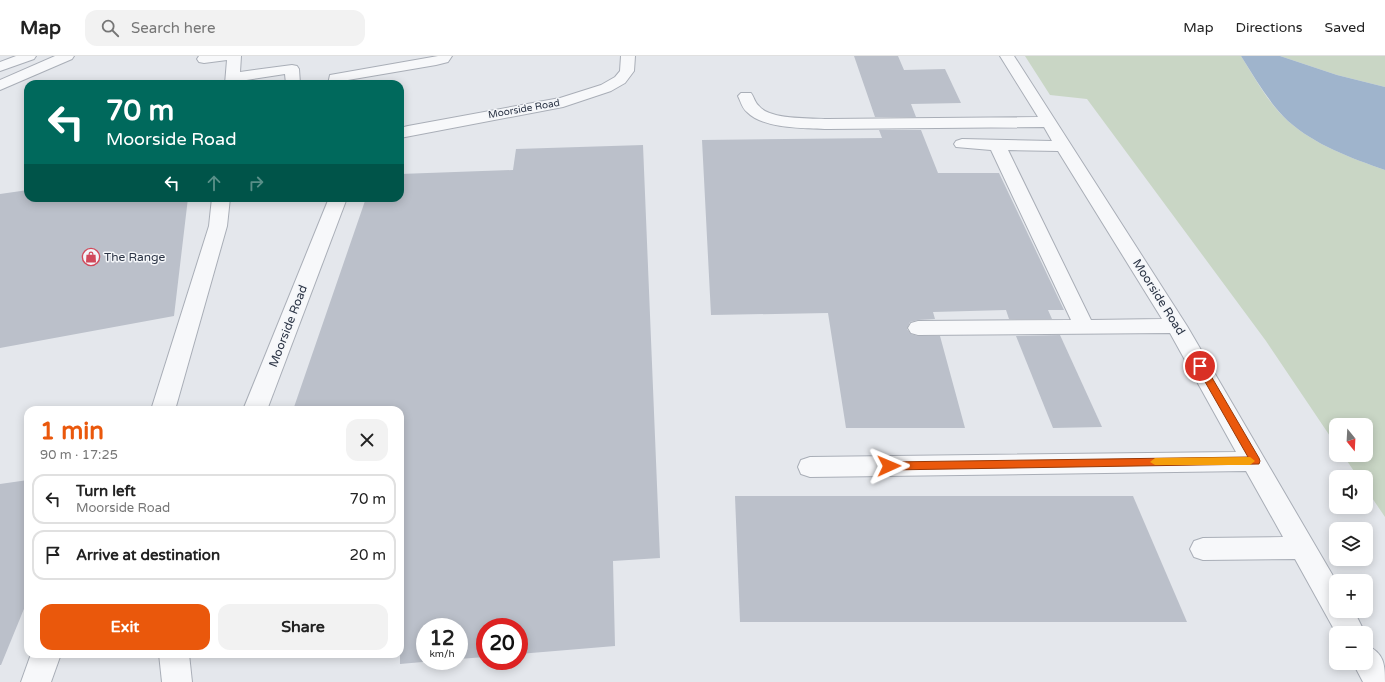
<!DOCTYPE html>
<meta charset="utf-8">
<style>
:root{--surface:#fff;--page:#f2f2f2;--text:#222;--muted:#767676;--line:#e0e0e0;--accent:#ea580c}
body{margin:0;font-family:"Varela Round",sans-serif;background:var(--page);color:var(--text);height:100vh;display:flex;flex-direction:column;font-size:15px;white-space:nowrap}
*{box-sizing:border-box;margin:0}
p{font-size:13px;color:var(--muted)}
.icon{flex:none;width:22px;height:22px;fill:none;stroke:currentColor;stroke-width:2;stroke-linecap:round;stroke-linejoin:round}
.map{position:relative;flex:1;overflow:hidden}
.side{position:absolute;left:24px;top:350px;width:380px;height:252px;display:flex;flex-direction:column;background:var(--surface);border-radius:12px;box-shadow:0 2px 10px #0003}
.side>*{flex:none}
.top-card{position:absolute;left:24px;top:24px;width:380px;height:122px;border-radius:12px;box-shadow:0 2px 10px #0003;background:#00695c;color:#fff;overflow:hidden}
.needle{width:26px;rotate:162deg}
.tools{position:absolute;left:1329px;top:362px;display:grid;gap:8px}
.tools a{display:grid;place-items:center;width:44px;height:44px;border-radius:8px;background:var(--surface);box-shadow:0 2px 10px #0003;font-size:20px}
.speed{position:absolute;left:416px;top:562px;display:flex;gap:8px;font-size:20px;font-weight:700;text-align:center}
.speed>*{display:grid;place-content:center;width:52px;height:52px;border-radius:50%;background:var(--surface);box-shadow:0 2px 10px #0003;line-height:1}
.speed small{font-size:10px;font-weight:400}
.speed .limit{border:6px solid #d22;background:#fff;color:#111}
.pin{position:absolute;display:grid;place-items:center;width:34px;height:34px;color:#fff;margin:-17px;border:2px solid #fff;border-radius:50%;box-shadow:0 1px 4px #0007}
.me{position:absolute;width:44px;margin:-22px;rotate:89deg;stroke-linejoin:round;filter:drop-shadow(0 0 3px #0008)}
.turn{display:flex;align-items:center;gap:14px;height:84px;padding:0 16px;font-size:18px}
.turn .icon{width:52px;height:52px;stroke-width:2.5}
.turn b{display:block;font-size:28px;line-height:34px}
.lanes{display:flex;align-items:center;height:38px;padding:0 16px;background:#0003;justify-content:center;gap:20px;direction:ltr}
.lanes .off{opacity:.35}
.round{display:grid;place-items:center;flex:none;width:42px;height:42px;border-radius:12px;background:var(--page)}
.overview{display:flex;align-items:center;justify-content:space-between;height:68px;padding:0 16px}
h1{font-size:24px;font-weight:800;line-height:30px;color:var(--accent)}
.action{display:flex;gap:8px;margin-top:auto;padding:8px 16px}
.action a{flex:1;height:46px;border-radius:12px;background:var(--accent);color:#fff;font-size:16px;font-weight:800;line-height:46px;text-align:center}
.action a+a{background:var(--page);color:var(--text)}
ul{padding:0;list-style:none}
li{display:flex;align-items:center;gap:12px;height:50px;margin:0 8px 6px;padding:0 8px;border:2px solid var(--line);border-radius:12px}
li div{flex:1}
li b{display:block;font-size:15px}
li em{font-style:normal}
header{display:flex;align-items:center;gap:24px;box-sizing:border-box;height:56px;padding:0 20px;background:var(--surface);border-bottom:1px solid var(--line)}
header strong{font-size:19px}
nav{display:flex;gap:22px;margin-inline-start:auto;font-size:14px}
.search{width:280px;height:36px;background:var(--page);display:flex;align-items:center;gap:10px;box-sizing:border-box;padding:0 14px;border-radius:12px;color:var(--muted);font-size:15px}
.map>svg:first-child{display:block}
</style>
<header>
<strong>Map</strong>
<div class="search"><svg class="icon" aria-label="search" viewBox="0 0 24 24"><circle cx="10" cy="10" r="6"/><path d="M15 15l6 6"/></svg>Search here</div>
<nav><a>Map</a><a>Directions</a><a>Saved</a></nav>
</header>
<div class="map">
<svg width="1385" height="626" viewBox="0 0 1385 626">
<rect width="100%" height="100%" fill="#e4e7ec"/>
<g fill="#c9d6c5">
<path d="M1025 0H1241C1255 22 1268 47 1288 65 1315 89 1351 102 1385 114V461L1366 433V421H1358L1343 399H1366V369H1336V389L1266 285 1087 43 1050 39Z"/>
<polygon points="1280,0 1385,0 1385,31 1337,19"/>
</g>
<path fill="#9fb4cc" d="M1241 0H1280L1337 19 1385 31V114C1351 102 1315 89 1288 65 1269 47 1255 22 1241 0Z"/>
<g fill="#bbc0ca">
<polygon points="854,0 898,0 904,14 945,13 961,47 911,48 916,61 875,61"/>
<polygon points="879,74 921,74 938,117 999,117 1064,254 1048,254 1052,263 1009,263 1006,254 933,256 935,263 918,264 910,266 907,273 911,278 918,280 940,280 965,372 846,372 828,257 711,259 702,84 882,82"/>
<polygon points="643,89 660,502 613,505 615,590 519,598 519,571 485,571 485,601 459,603 459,571 425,571 425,605 434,605 400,608 400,354 293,354 366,142 400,142 400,118 513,114 516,93"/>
<polygon points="28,134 28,142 188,142 174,260 0,292 0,138"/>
<polygon points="1060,279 1102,371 1053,372 1016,280"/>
<polygon points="28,424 28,543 1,609 0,609 0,428"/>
<polygon points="735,440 1133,440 1187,566 740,566"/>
</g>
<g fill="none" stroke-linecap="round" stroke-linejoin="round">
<defs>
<g id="minor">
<polygon points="16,0 36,0 34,3 0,15 0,6"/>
<polygon points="55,0 74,0 72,3 0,34 0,24"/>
<polygon points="199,0 241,0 240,16 292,9 297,10 299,13 300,28 286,28 285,18 240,25 239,28 225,28 227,4 204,7 199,6 197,3"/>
<polygon points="438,0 452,0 448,6 436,9 342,25 342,28 328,28 330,19"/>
<polygon points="621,0 635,0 634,15 625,27 611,35 563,51 400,82 400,72 408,70 560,42 601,29 615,21 620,15"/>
<path d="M1000 0H1014L1187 270 1336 525V555H1354L1365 577H1336L1295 503 1203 504 1194 501 1190 493 1194 485 1203 482 1283 481 1246 415 810 421 801 418 798 411 801 404 810 401 1236 396 1170 277 918 279 911 277 908 272 911 267 918 265 1071 264 991 94 956 91 954 88 956 85 962 83 1052 85 1044 71 828 73C806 72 763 73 747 56 742 52 741 46 738 40L741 37H751C754 41 755 47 759 50 770 64 811 62 828 63L1038 61ZM1008 94 1058 95 1162 263 1091 264Z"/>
<polygon points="212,142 230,142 227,170 175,354 151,354 209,170"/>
<polygon points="329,142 347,142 267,354 243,354"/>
<path d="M1366 589C1384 597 1385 608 1385 626H1363L1353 607H1366Z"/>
<polygon points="31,598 61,598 51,626 21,626"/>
<polygon points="159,598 189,598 192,626 162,626"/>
</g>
</defs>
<use href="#minor" stroke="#a9aeb7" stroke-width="2"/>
<use href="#minor" fill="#f7f8fa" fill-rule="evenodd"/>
</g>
<polygon fill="#ea580c" stroke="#983908" points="1200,307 1204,308 1259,402 1260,405 1259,408 889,414 884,410 889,406 1248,401 1196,310"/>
<polygon fill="#f59e0b" points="1250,401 1255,405 1250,409 1155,409 1150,406 1155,402"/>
<defs>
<symbol id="shop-ring" viewBox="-11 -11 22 22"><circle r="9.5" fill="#f4f6f9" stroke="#d1495b" stroke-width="1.5"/><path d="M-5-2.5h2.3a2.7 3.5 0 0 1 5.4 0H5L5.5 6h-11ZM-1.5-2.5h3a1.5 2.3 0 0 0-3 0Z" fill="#d1495b"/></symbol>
</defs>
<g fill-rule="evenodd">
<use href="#shop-ring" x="81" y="191" width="20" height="20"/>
</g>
<g text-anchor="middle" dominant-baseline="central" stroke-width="3" stroke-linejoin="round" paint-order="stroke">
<g font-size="10" fill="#2b3445" stroke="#f4f6f9">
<text transform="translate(524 53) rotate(-10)">Moorside Road</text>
</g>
<g font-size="12" fill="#2b3445" stroke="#f4f6f9" text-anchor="start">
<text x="104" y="201">The Range</text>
</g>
<g font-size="12" fill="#2b3445" stroke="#f4f6f9">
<text transform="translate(1159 241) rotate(58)">Moorside Road</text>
<text transform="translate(288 270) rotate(-69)">Moorside Road</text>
</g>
</g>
</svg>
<div class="tools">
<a><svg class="needle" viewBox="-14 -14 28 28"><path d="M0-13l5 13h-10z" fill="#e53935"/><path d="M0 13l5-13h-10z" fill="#767676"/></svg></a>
<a><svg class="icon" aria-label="sound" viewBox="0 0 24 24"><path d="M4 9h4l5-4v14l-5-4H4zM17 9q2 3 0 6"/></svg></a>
<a><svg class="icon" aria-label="layers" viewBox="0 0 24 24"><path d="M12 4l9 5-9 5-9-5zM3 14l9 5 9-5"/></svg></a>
<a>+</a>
<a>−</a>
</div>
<div class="speed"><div>12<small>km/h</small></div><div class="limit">20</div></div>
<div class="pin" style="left:1200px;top:310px;background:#d93025"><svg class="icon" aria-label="arrive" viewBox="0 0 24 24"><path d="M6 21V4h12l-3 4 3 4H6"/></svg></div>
<svg class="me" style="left:889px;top:410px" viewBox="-20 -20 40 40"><path d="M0-17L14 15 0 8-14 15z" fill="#ea580c" stroke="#fff" stroke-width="4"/></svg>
<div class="top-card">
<div class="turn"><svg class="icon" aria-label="left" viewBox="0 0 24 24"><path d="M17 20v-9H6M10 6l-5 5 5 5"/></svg><div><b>70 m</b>Moorside Road</div></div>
<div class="lanes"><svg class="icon" aria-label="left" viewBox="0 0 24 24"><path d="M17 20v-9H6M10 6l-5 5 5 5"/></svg><svg class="icon off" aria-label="ahead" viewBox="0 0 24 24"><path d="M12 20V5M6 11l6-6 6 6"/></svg><svg class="icon off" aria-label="right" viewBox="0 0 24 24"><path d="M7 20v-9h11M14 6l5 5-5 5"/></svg></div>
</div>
<section class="side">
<div class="overview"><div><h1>1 min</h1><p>90 m · 17:25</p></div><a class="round"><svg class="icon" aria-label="close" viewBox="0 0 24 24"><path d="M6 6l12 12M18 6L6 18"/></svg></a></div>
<ul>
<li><svg class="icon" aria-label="left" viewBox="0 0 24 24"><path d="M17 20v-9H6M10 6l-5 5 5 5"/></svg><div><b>Turn left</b><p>Moorside Road</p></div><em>70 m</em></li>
<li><svg class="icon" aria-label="arrive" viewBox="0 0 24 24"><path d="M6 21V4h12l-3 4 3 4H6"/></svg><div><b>Arrive at destination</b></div><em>20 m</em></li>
</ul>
<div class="action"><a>Exit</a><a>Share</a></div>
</section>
</div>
